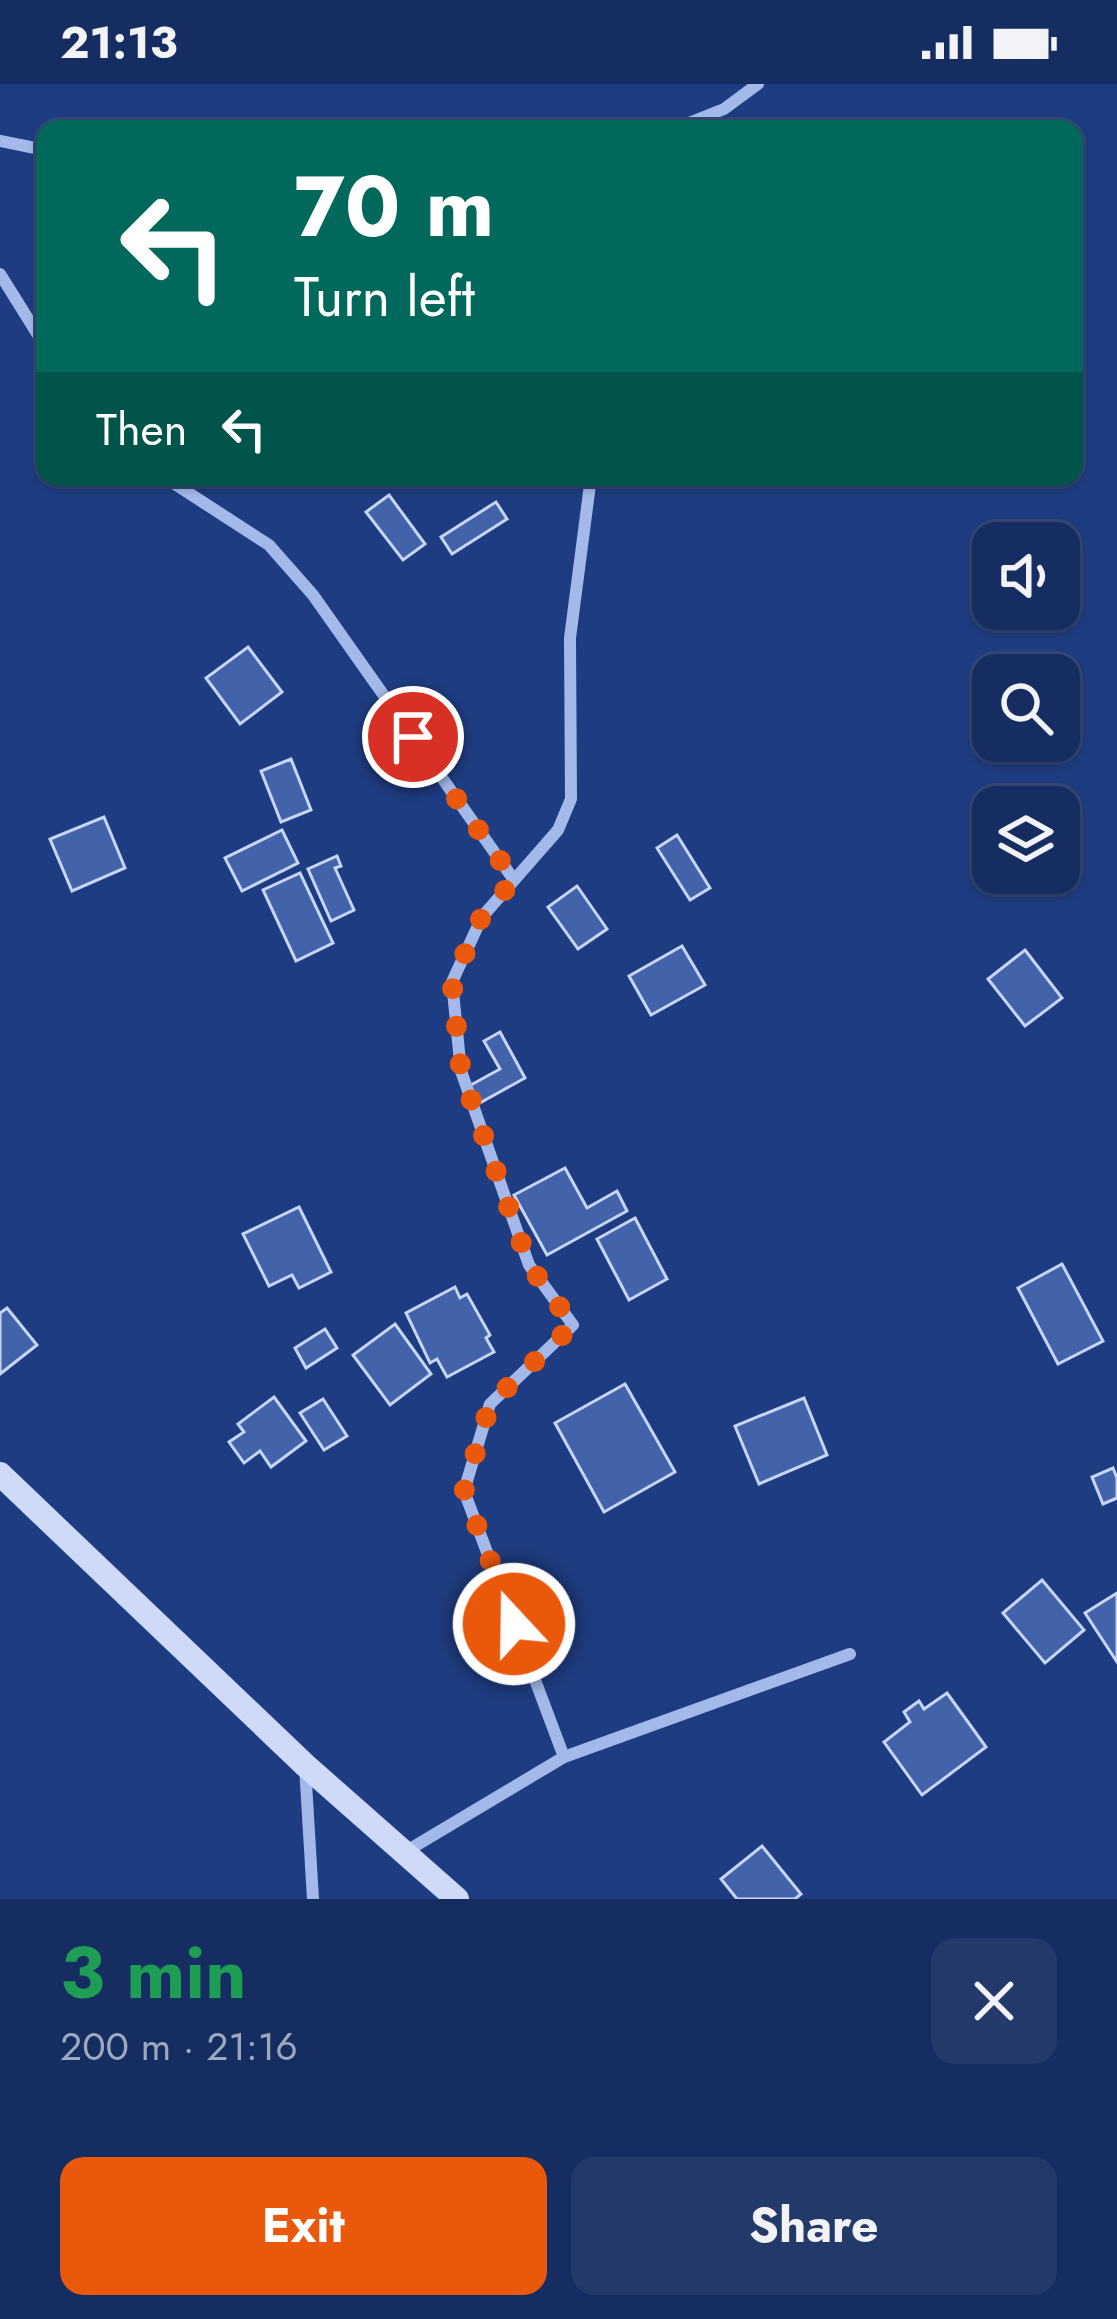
<!DOCTYPE html>
<meta charset="utf-8">
<style>
:root{--surface:#162d61;--page:#23396a;--text:#f1f3f6;--muted:#9ea8bd;--line:#354976;--accent:#ea580c}
body{margin:0;font-family:Jost,sans-serif;background:var(--page);color:var(--text);height:100vh;display:flex;flex-direction:column;font-size:45px;white-space:nowrap}
*{box-sizing:border-box;margin:0}
p{font-size:39px;color:var(--muted)}
.icon{flex:none;width:66px;height:66px;fill:none;stroke:currentColor;stroke-width:2;stroke-linecap:round;stroke-linejoin:round}
.map{position:relative;height:1815px;overflow:hidden}
.side{display:flex;flex-direction:column;background:var(--surface);flex:1}
.side>*{flex:none}
.guide{position:absolute;left:36px;top:36px;width:1047px;height:366px;border-radius:24px;box-shadow:0 3px 9px #0004,0 0 0 3px var(--line);background:#00695c;color:#fff;overflow:hidden}
.tools{position:absolute;left:972px;top:438px;display:grid;gap:24px}
.tools a{display:grid;place-items:center;width:108px;height:108px;border-radius:24px;background:var(--surface);box-shadow:0 3px 9px #0004,0 0 0 3px var(--line);font-size:60px}
.pin{position:absolute;display:grid;place-items:center;width:102px;height:102px;color:#fff;margin:-51px;border:6px solid #fff;border-radius:50%;box-shadow:0 3px 12px #0007}
.me{position:absolute;width:132px;margin:-66px;rotate:339deg;stroke-linejoin:round;filter:drop-shadow(0 0 9px #0008)}
.turn{display:flex;align-items:center;gap:42px;height:252px;padding:0 60px;font-size:54px}
.turn .icon{width:156px;height:156px;stroke-width:2.5}
.turn b{display:block;font-size:84px;line-height:102px}
.then{display:flex;align-items:center;height:114px;padding:0 60px;background:#0003;gap:24px;font-size:45px}
.round{display:grid;place-items:center;flex:none;width:126px;height:126px;border-radius:24px;background:var(--page)}
.head{display:flex;align-items:center;justify-content:space-between;height:204px;padding:0 60px}
h1{font-size:72px;font-weight:700;line-height:90px;color:#1e9e55}
.cta{display:flex;gap:24px;margin-top:auto;padding:24px 60px}
.cta a{flex:1;height:138px;border-radius:24px;background:var(--accent);color:#fff;font-size:48px;font-weight:700;line-height:138px;text-align:center}
.cta a+a{background:var(--page);color:var(--text)}
.status{display:flex;justify-content:space-between;align-items:center;height:84px;padding:0 60px;background:var(--surface);direction:ltr}
.status svg{height:33px;fill:currentColor}
.map>svg:first-child{display:block}
</style>
<div class="status"><b>21:13</b><svg viewBox="0 0 49 12"><path d="M0 12V9h3v3zM5 12V6h3v6zM10 12V3h3v9zM15 12V0h3v12zM26 1h20v11H26zM47 4h2v5h-2z"/></svg></div>
<div class="map">
<svg width="1117" height="1815" viewBox="0 0 1117 1815">
<rect width="100%" height="100%" fill="#1e3c81"/>
<g fill="#4262a9" stroke="#c7d6f7" stroke-width="3">
<polygon points="389,411 425,460 403,476 366,428"/>
<polygon points="496,418 507,435 452,470 441,453"/>
<polygon points="248,563 282,608 240,640 206,594"/>
<polygon points="392,642 424,685 409,696 378,653"/>
<polygon points="291,675 311,726 281,738 261,687"/>
<polygon points="104,733 125,784 72,807 50,755"/>
<polygon points="282,746 298,779 242,807 225,774"/>
<polygon points="677,751 710,804 690,816 657,764"/>
<polygon points="337,772 341,782 335,784 354,826 331,837 308,785"/>
<polygon points="300,789 333,859 296,877 263,806"/>
<polygon points="577,802 607,845 578,865 548,823"/>
<polygon points="682,862 705,901 651,931 629,892"/>
<polygon points="1025,866 1062,914 1025,942 988,895"/>
<polygon points="500,948 525,994 478,1020 469,1002 500,985 484,957"/>
<polygon points="565,1084 587,1124 617,1107 627,1127 547,1171 514,1111"/>
<polygon points="299,1123 331,1188 299,1204 292,1191 269,1202 243,1150"/>
<polygon points="635,1134 667,1195 629,1216 597,1155"/>
<polygon points="1062,1180 1103,1257 1058,1280 1018,1204"/>
<polygon points="455,1203 460,1214 467,1210 490,1251 486,1254 494,1268 447,1293 437,1275 430,1279 406,1229"/>
<polygon points="7,1224 37,1261 0,1290 0,1229"/>
<polygon points="395,1240 431,1290 390,1321 353,1271"/>
<polygon points="325,1245 337,1264 306,1284 295,1264"/>
<polygon points="625,1300 675,1388 604,1428 555,1339"/>
<polygon points="274,1313 306,1357 271,1383 260,1367 244,1379 229,1358 244,1348 238,1340"/>
<polygon points="804,1314 827,1371 759,1400 735,1342"/>
<polygon points="323,1315 347,1352 324,1366 300,1329"/>
<polygon points="1113,1384 1117,1394 1117,1414 1103,1420 1092,1393"/>
<polygon points="1042,1496 1084,1546 1045,1579 1003,1529"/>
<polygon points="1117,1509 1117,1578 1085,1529"/>
<polygon points="947,1609 986,1663 922,1711 884,1658 910,1638 904,1628 919,1617 924,1625"/>
<polygon points="762,1762 801,1810 795,1815 737,1815 721,1795"/>
</g>
<g fill="none" stroke-linecap="round" stroke-linejoin="round">
<g stroke="#a3b9e9" stroke-width="12">
<polyline points="585,45 689,39 724,25 758,0"/>
<polyline points="0,57 45,66"/>
<polyline points="0,190 45,262"/>
<polyline points="164,393 269,461 313,511 514,796"/>
<polyline points="564,1673 464,1407 490,1320 573,1241 529,1181 461,987 452,898 482,833 558,746 571,715 570,554 591,393"/>
<polyline points="305,1682 313,1815"/>
<polyline points="405,1768 564,1673 850,1570"/>
</g>
<polyline stroke="#cedaf7" stroke-width="24" points="0,1390 305,1681 457,1815"/>
</g>
<g fill="none" stroke-linecap="round" stroke-linejoin="round">
<polyline stroke="#ea580c" stroke-width="21" stroke-dasharray="0 37.8" points="413,653 514,796 482,832 452,898 461,987 529,1181 573,1241 490,1320 464,1407 514,1540"/>
</g>
</svg>
<div class="tools">
<a><svg class="icon" aria-label="sound" viewBox="0 0 24 24"><path d="M4 9h4l5-4v14l-5-4H4zM17 9q2 3 0 6"/></svg></a>
<a><svg class="icon" aria-label="search" viewBox="0 0 24 24"><circle cx="10" cy="10" r="6"/><path d="M15 15l6 6"/></svg></a>
<a><svg class="icon" aria-label="layers" viewBox="0 0 24 24"><path d="M12 4l9 5-9 5-9-5zM3 14l9 5 9-5"/></svg></a>
</div>
<div class="pin" style="left:413px;top:653px;background:#d93025"><svg class="icon" aria-label="arrive" viewBox="0 0 24 24"><path d="M6 21V4h12l-3 4 3 4H6"/></svg></div>
<svg class="me" style="left:514px;top:1540px" viewBox="-20 -20 40 40"><circle r="17" fill="#ea580c" stroke="#fff" stroke-width="3"/><path d="M0-11L8 9 0 5-8 9z" fill="#fff"/></svg>
<div class="guide">
<div class="turn"><svg class="icon" aria-label="left" viewBox="0 0 24 24"><path d="M17 20v-9H6M10 6l-5 5 5 5"/></svg><div><b>70 m</b>Turn left</div></div>
<div class="then">Then<svg class="icon" aria-label="left" viewBox="0 0 24 24"><path d="M17 20v-9H6M10 6l-5 5 5 5"/></svg></div>
</div>
</div>
<section class="side">
<div class="head"><div><h1>3 min</h1><p>200 m · 21:16</p></div><a class="round"><svg class="icon" aria-label="close" viewBox="0 0 24 24"><path d="M6 6l12 12M18 6L6 18"/></svg></a></div>
<div class="cta"><a>Exit</a><a>Share</a></div>
</section>
